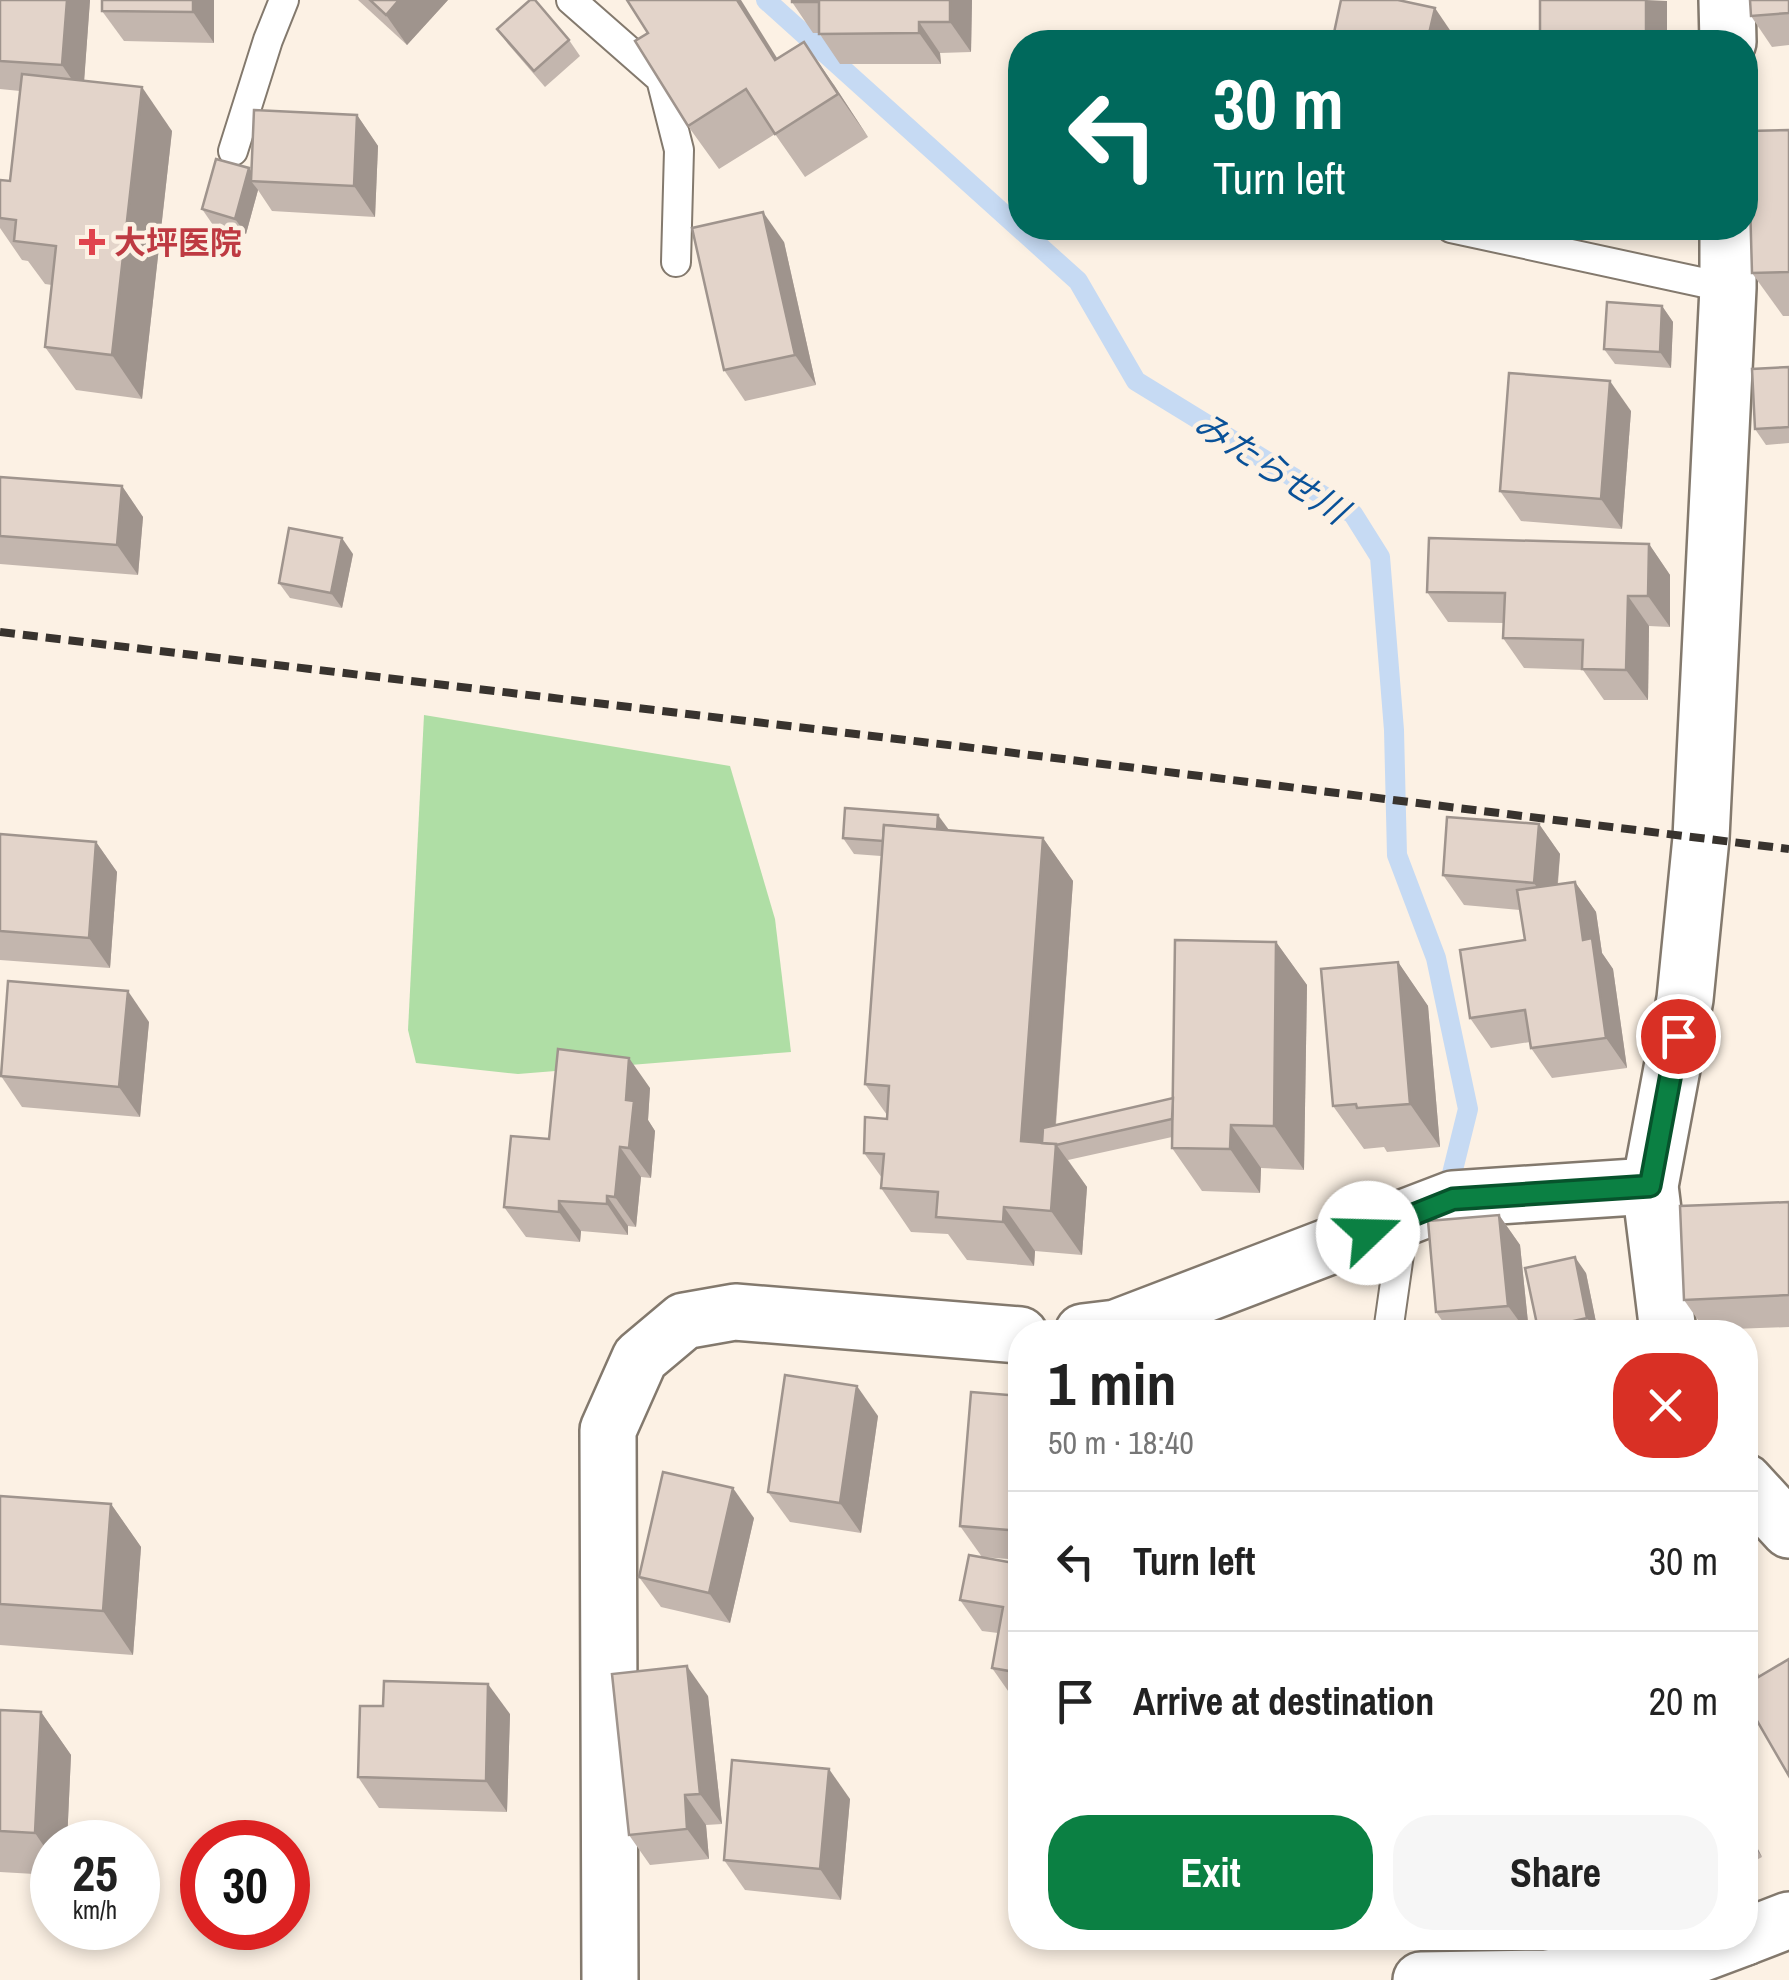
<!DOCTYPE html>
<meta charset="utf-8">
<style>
:root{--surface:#fff;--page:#f6f6f6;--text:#222;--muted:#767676;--line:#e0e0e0;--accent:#0b8043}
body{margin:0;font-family:"Archivo Narrow","Noto Sans JP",sans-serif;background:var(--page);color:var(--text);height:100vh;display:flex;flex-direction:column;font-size:38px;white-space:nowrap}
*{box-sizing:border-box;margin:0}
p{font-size:32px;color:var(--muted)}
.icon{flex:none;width:55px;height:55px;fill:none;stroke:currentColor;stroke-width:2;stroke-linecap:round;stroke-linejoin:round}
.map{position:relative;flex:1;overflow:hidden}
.panel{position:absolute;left:1008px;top:1320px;width:750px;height:630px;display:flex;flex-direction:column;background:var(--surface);border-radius:40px;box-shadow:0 5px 15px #0003}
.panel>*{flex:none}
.hud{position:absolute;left:1008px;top:30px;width:750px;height:210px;border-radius:40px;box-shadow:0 5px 15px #0003;background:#00695c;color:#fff;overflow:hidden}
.speed{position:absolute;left:30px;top:1820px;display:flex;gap:20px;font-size:50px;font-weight:700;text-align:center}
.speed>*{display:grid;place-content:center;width:130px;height:130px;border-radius:50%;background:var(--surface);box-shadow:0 5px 15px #0003;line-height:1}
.speed small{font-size:25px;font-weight:400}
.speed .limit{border:15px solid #d22;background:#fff;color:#111}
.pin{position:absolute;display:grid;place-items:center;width:85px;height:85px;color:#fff;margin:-42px;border:5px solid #fff;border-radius:50%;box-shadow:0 2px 10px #0007}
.me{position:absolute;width:110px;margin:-55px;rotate:69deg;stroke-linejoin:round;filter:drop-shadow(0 0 8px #0008)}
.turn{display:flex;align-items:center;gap:35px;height:210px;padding:0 40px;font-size:45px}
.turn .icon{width:130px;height:130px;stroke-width:2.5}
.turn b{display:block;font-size:70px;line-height:85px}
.round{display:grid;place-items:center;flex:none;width:105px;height:105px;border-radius:40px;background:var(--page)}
.headline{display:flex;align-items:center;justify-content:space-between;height:170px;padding:0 40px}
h1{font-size:60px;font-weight:700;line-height:75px}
.cta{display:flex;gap:20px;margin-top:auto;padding:20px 40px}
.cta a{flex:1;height:115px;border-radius:40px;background:var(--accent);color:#fff;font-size:40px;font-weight:700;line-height:115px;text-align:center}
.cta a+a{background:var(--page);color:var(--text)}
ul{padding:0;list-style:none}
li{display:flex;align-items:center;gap:30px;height:140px;padding:0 40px;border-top:2px solid var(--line)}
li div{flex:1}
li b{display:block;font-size:38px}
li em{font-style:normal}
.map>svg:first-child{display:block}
</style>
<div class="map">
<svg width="1789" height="1980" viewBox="0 0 1789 1980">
<rect width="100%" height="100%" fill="#fcf1e4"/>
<polygon fill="#afdea5" points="424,715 730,766 775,919 791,1052 518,1074 416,1063 408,1030"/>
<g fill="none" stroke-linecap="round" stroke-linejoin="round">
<polyline stroke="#c6daf3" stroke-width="20" points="766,0 1078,281 1136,381 1353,514 1380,557 1394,730 1397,855 1436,958 1468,1109 1446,1198"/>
<defs>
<g id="lane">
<polyline points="571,0 661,79 679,150 676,262"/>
<polyline points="233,151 268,40 284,0"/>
<polyline points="1451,228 1728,288"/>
<polyline points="1388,1332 1404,1219"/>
</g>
<g id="street">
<polyline points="1083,1332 1116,1328 1453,1199 1650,1186"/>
<polyline points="1745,1937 1789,1920"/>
<polyline points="610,1980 608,1430 640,1358 684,1321 735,1312 1020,1335"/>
<polyline points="1421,1980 1547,1978 1692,1957 1743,1938"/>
</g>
<g id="secondary">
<polyline points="1727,0 1728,42"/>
<polyline points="1668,1332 1650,1186 1685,999 1701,838 1728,288 1728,228"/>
<polyline points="1745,1482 1789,1530"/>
</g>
</defs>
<use href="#lane" stroke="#83796d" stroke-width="32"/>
<use href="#street" stroke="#83796d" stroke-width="60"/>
<use href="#secondary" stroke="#83796d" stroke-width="60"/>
<use href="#lane" stroke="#fff" stroke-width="28"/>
<use href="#street" stroke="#fff" stroke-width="55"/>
<use href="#secondary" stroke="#fff" stroke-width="55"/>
<polyline stroke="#38332e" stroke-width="8" stroke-dasharray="15 8" stroke-linecap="butt" points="0,632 990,750 1789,849"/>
</g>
<g fill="#c3b6ae">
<polygon points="0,0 90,0 84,81 172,131 142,399 76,390 45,347 52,285 45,284 28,261 22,260 0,228 0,180 10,181 20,91 0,89"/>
<polygon points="102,0 214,0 214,43 124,41 102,11"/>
<polygon points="358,0 448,0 407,45"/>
<polygon points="792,0 972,0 971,52 940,53 941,64 840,64 819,33 813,33 792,2"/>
<polygon points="1789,0 1789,45 1772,47 1751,16"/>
<polygon points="497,29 569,40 580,56 545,87 508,44"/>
<polygon points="648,33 777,58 834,85 868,137 805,177 775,134 719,169 688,126"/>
<polygon points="357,115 378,146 375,217 272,211 258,190 246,234 213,225 202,209 249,168 251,172"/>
<polygon points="1789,130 1789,316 1783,316 1752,273"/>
<polygon points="1317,228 1346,228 1345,233"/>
<polygon points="1559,228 1633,228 1632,236 1562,232"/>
<polygon points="784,242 816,385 745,401 724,370"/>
<polygon points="1662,306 1673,322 1671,368 1615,364 1604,349"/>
<polygon points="1789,367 1789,443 1766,445 1755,429"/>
<polygon points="1631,411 1622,529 1521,521 1500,491"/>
<polygon points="0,477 122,486 143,517 138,575 0,564"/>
<polygon points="1649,544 1670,575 1670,627 1649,626 1648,700 1604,700 1583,670 1524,668 1503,638 1504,623 1448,622 1427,592"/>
<polygon points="353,554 342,608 290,598 279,583"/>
<polygon points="1539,824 1560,854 1558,884 1575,882 1596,912 1602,953 1613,969 1627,1068 1552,1078 1531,1048 1530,1042 1491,1048 1470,1018 1525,940 1520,910 1464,905 1443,875"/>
<polygon points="949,830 1043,838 1073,881 1056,1125 1173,1098 1276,942 1307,985 1304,1170 1261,1168 1260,1193 1202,1191 1172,1148 1172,1137 1068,1160 1087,1187 1082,1255 1035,1251 1034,1266 967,1260 948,1234 911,1232 881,1188 882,1178 864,1153 887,1119 887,1115 865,1084 881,856 854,854 843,838"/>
<polygon points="0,834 96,842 117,872 110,968 0,960"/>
<polygon points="1398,962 1428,1006 1440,1147 1387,1152 1384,1147 1364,1149 1333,1106"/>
<polygon points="149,1022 140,1117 22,1107 1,1076"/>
<polygon points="650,1088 648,1120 655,1131 651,1178 641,1177 636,1227 628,1226 628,1235 581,1231 580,1242 526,1237 504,1207 549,1139"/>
<polygon points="1789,1202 1789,1327 1705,1330 1684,1300"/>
<polygon points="1499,1215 1520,1245 1529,1332 1450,1332 1436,1312"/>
<polygon points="1586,1273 1598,1332 1540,1332 1538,1329"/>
<polygon points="1020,1396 1020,1560 982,1557 960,1526"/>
<polygon points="878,1416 861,1533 790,1522 768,1492"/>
<polygon points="0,1496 111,1504 141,1547 133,1655 0,1645"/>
<polygon points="754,1518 730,1623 661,1607 639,1577"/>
<polygon points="1020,1564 1020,1700 1013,1698 992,1668 998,1633 982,1631 960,1600"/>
<polygon points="1745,1653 1760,1676 1745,1700"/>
<polygon points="708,1696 722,1824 706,1825 709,1859 650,1865 629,1835"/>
<polygon points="0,1710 41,1712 71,1755 67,1842 52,1842 52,1875 0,1872"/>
<polygon points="510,1714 507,1812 379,1808 358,1777"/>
<polygon points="850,1799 841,1900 745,1890 724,1860"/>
<polygon points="1745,1824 1762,1857 1745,1866"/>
</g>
<g fill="#9f948d">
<polygon points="67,0 90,0 83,96 62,65"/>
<polygon points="193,0 214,0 214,43 193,12"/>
<polygon points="399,0 448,0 407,45 386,15"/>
<polygon points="737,0 741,0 805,103 775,60"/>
<polygon points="950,0 972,0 971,52 950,22"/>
<polygon points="1646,0 1667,1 1667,42 1646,42"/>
<polygon points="1435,8 1456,39 1455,42 1427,42"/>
<polygon points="919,22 940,53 941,64 919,33"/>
<polygon points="804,42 834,85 868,137 838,94"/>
<polygon points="142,87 172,131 142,399 112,355"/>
<polygon points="357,115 378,146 375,217 354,186"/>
<polygon points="249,168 258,181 251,181 258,190 246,234 235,219"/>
<polygon points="763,212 784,242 816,385 795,355"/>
<polygon points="1662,306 1673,322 1671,368 1660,352"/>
<polygon points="1610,381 1631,411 1622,529 1601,499"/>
<polygon points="122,486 143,517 138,575 117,545"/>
<polygon points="342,538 353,554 342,608 331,593"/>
<polygon points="1649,544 1670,575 1670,627 1648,596"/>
<polygon points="1628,596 1649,626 1648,700 1626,670"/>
<polygon points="938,815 949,830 936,845"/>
<polygon points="1539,824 1560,854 1555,913 1534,883"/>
<polygon points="1043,838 1073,881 1054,1145 1021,1141"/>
<polygon points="96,842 117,872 110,968 89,938"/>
<polygon points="1575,882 1596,912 1602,953 1613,969 1627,1068 1606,1038 1583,940"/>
<polygon points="1276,942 1307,985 1304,1170 1274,1126"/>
<polygon points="1398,962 1428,1006 1440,1147 1410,1104"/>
<polygon points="128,991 149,1022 140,1117 119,1087"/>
<polygon points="629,1058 650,1088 648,1120 655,1131 651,1178 629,1148 626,1100"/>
<polygon points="1231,1125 1261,1168 1260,1193 1230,1149"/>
<polygon points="1056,1144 1087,1187 1082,1255 1051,1211"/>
<polygon points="620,1147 641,1177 636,1227 615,1197"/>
<polygon points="607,1196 628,1226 628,1235 607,1204"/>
<polygon points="559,1201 581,1231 580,1242 559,1212"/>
<polygon points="1004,1207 1035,1251 1034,1266 1003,1222"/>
<polygon points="1499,1215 1520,1245 1529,1332 1527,1332 1508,1306"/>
<polygon points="1575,1257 1586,1273 1598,1332 1587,1318"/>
<polygon points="857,1386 878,1416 861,1533 840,1503"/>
<polygon points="733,1488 754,1518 730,1623 709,1593"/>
<polygon points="111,1504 141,1547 133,1655 103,1611"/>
<polygon points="687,1666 708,1696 722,1824 700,1794"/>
<polygon points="488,1684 510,1714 507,1812 486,1781"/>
<polygon points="41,1712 71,1755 67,1842 52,1842 52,1858 35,1833"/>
<polygon points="829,1769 850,1799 841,1900 820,1869"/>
<polygon points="685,1795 706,1825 709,1859 687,1829"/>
<polygon points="1745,1824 1762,1857 1745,1833"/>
</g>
<g fill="#e3d4ca" stroke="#9f948d" stroke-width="2.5">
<polygon points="0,0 67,0 62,65 0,61"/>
<polygon points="102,0 193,0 193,12 102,11"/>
<polygon points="370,0 399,0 386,15"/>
<polygon points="530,0 535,0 569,40 534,71 497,29"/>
<polygon points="627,0 737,0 775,60 804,42 838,94 775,134 746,89 688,126 635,41 648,33"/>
<polygon points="792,0 950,0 950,22 919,22 919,33 819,34 819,2 792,2"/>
<polygon points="1341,0 1398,0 1435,8 1427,42 1332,42"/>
<rect x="1540" y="0" width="106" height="42"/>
<polygon points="1750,0 1789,0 1789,13 1751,16"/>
<polygon points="22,74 142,87 112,355 45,347 56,246 14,241 16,220 0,218 0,180 10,181"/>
<polygon points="254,110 357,115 354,186 251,181"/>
<polygon points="1789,130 1789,272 1752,273 1748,131"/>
<polygon points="216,159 249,168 235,219 202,209"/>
<polygon points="763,212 795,355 724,370 692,228"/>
<polygon points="1607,302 1662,306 1660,352 1604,349"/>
<polygon points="1789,367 1789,427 1755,429 1752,369"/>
<polygon points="1509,373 1610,381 1601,499 1500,491"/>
<polygon points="0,477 122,486 117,545 0,536"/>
<polygon points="289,528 342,538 331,593 279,583"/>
<polygon points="1429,538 1649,544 1648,596 1628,596 1626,670 1582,669 1583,640 1503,638 1505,593 1427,592"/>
<polygon points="845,808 938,815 937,830 884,825 883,841 843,838"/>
<polygon points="1447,817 1539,824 1534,883 1443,875"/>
<polygon points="884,825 1043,838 1021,1141 1056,1144 1051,1211 1004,1207 1003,1222 936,1217 938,1192 881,1188 884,1154 864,1153 865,1117 887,1119 889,1086 865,1084"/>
<polygon points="0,834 96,842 89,938 0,931"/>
<polygon points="1575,882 1583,940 1592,938 1606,1038 1531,1048 1525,1010 1470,1018 1460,950 1525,940 1517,890"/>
<polygon points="1175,940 1276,942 1274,1126 1231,1125 1230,1149 1172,1148"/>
<polygon points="1398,962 1410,1104 1357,1108 1356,1104 1333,1106 1321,969"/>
<polygon points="8,981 128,991 119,1087 1,1076"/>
<polygon points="558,1049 629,1058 626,1100 634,1101 629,1148 620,1147 615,1197 607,1196 607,1204 559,1201 559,1212 504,1207 511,1136 549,1139"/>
<polygon points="1173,1098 1172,1119 1056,1145 1056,1144 1042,1143 1043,1128"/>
<polygon points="1789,1202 1789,1295 1684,1300 1680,1206"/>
<polygon points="1499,1215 1508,1306 1436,1312 1428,1221"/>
<polygon points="1575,1257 1587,1318 1538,1329 1525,1268"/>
<polygon points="785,1375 857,1386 840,1503 768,1492"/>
<polygon points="971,1392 1020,1396 1020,1531 960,1526"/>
<polygon points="663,1472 733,1488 709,1593 639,1577"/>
<polygon points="0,1496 111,1504 103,1611 0,1604"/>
<polygon points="969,1555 1020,1564 1020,1673 992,1668 1003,1607 960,1600"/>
<polygon points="1789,1659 1789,1776 1745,1700 1745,1685"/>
<polygon points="687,1666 700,1794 685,1795 687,1829 629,1835 612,1674"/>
<polygon points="384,1681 488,1684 486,1781 358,1777 360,1706 383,1706"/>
<polygon points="0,1710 41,1712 35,1833 0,1831"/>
<polygon points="732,1760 829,1769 820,1869 724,1860"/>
</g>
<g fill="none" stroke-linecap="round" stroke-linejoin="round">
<defs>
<polyline id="route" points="1368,1233 1453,1199 1650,1186 1678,1036"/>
</defs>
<use href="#route" stroke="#07532c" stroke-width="25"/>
<use href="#route" stroke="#0b8043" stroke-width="18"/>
</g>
<path fill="#e0444e" stroke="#fcf1e4" stroke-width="4" d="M87 227h10v10h10v10h-10v10h-10v-10h-10v-10h10z"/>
<g text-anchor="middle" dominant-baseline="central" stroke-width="9" stroke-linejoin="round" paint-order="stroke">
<g font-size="32" font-weight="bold" fill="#be3a42" stroke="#fcf1e4" text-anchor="start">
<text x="114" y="242">大坪医院</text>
</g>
<g font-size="35" font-style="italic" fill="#095198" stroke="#fcf1e4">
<text transform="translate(1271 467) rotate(33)">みたらせ川</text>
</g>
</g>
</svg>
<div class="speed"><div>25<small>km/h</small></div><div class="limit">30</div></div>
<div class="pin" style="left:1678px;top:1036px;background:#d93025"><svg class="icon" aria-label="arrive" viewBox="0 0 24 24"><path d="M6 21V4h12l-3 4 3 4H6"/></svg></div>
<svg class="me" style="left:1368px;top:1233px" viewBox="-20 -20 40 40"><circle r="19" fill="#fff"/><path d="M0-13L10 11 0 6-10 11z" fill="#0b8043"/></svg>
<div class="hud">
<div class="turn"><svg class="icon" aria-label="left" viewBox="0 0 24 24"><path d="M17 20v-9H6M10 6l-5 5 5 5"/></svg><div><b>30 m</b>Turn left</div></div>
</div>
<section class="panel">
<div class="headline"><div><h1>1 min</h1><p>50 m · 18:40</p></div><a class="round" style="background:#d93025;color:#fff"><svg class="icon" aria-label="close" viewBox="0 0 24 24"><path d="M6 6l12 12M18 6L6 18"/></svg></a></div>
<ul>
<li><svg class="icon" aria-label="left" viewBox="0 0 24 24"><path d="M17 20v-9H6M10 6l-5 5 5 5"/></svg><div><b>Turn left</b></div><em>30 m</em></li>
<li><svg class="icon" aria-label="arrive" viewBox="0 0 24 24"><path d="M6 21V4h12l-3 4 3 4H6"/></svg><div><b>Arrive at destination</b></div><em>20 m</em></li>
</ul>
<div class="cta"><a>Exit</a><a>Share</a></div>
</section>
</div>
